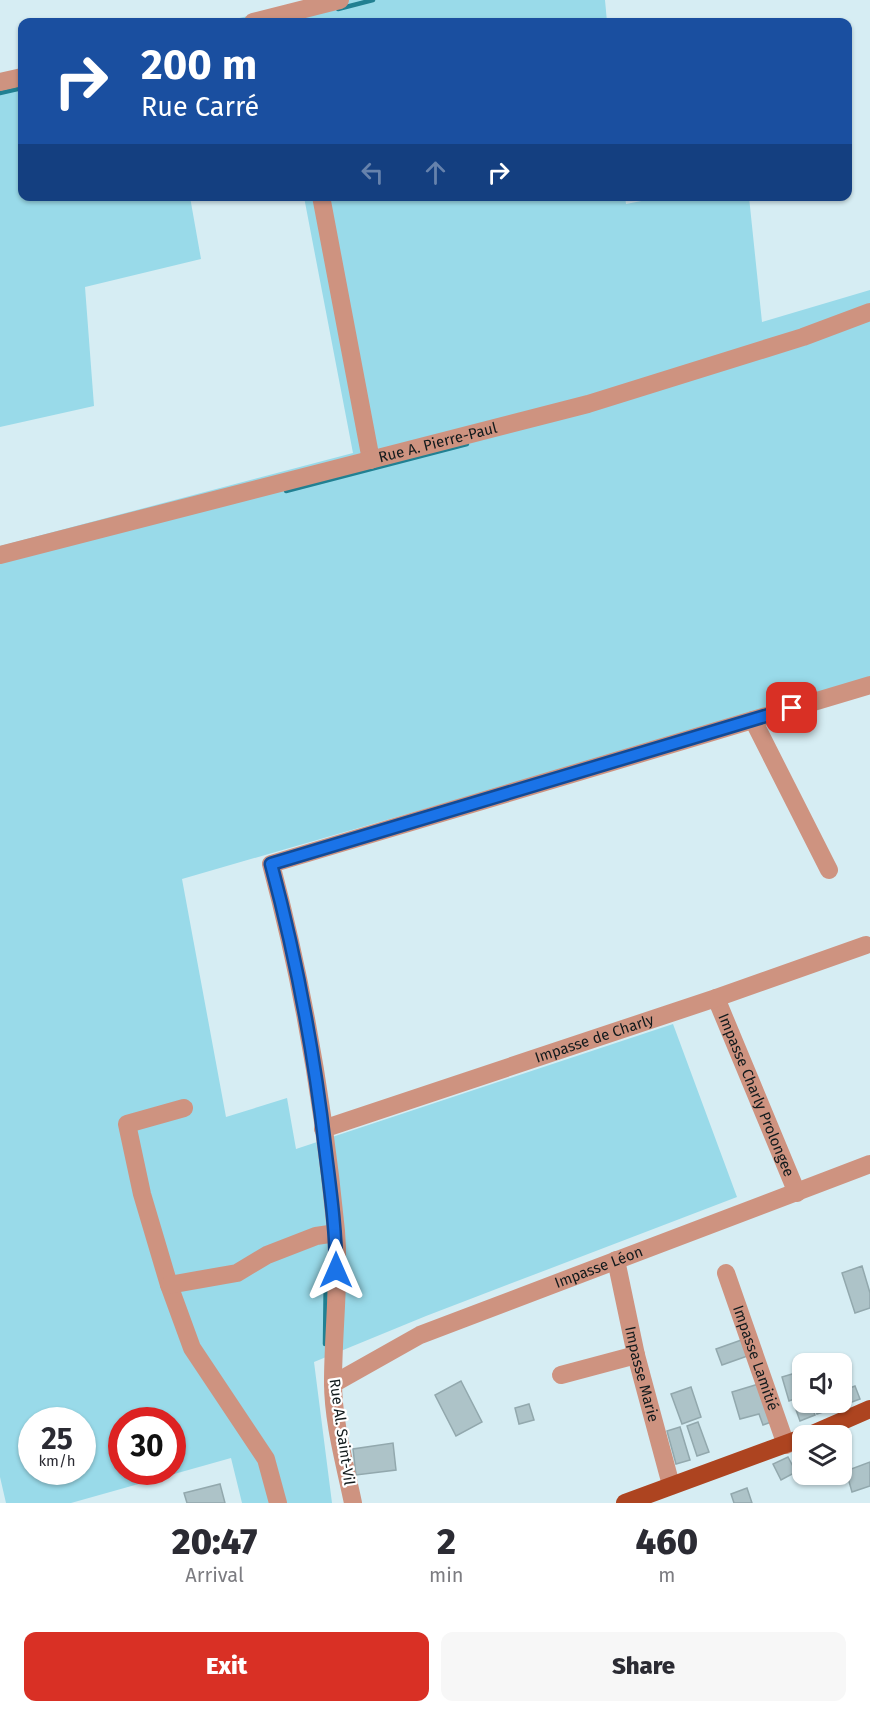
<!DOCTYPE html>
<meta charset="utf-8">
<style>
:root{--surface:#fff;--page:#f7f7f7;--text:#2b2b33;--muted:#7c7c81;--accent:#d93025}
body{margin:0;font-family:"Fira Sans",sans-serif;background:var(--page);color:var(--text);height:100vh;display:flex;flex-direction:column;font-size:22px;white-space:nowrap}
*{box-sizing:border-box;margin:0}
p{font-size:20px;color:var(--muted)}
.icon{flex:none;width:33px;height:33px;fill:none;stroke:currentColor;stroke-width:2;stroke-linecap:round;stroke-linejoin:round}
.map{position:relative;height:1503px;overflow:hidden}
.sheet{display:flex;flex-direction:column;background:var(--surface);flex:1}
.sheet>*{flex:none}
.top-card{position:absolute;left:18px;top:18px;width:834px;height:183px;border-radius:12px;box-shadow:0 2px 4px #0004;background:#1a4fa0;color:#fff;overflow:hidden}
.buttons{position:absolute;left:792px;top:1353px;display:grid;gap:12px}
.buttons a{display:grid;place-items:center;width:60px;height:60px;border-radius:12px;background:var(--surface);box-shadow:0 2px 4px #0004;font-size:30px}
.speed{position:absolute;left:18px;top:1407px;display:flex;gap:12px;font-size:30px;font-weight:700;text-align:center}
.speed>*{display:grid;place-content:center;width:78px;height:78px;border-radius:50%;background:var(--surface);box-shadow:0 2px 4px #0004;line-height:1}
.speed small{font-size:15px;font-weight:400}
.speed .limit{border:9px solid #d22;background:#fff;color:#111}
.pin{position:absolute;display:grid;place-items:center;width:51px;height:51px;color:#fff;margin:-26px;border-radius:12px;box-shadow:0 3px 9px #0006}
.me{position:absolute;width:66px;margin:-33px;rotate:0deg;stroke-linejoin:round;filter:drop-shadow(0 0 4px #0008)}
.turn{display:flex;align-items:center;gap:21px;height:126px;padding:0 24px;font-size:27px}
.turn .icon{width:78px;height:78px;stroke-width:2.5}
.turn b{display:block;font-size:42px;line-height:51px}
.lanes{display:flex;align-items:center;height:57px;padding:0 24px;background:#0003;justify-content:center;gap:30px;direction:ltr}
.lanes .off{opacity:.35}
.eta{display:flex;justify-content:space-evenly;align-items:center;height:102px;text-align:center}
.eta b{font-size:36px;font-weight:800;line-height:42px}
.primary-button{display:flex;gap:12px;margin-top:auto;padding:12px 24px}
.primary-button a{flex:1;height:69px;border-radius:12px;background:var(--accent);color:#fff;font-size:24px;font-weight:800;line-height:69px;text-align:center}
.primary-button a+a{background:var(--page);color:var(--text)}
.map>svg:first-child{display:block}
</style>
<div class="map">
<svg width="870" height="1503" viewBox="0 0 870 1503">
<rect width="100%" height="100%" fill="#d6edf3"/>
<g fill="#99dae9" fill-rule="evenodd">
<polygon points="315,0 605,0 607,22 223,22"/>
<polygon points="22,71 22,196 190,197 201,259 85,287 94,406 0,427 0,77"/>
<path d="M625 196 626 204 662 197H749L762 322 870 290V680L182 879 226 1117 287 1098 296 1149 673 1024 737 1197 426 1316 314 1362 332 1503H242L231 1458 71 1503H6L0 1477V546L353 453 304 197ZM32 1420H82V1472H32ZM122 1420H172V1472H122Z"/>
</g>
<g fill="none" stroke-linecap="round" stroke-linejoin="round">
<g stroke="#218092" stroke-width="4.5">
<polyline points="338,9 373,0"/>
<polyline points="0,93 22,88"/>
<polyline points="286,491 467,444"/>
<polyline points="325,1344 326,1262"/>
</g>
</g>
<g fill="#adc3c8" stroke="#92a8ad" stroke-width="1.5">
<polygon points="862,1266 870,1293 870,1308 855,1313 842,1273"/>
<polygon points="747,1338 753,1354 722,1365 716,1349"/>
<polygon points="842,1364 849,1386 842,1389"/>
<polygon points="802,1371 802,1396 789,1401 782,1377"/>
<polygon points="461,1381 482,1422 456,1436 435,1395"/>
<polygon points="762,1383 774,1421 763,1425 759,1414 740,1419 732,1392"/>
<polygon points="855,1386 860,1399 841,1406 840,1402 842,1402 842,1391"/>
<polygon points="691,1387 701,1417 682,1424 671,1394"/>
<polygon points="806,1402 810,1402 815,1415 800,1421 795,1407"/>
<polygon points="814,1402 835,1402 836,1408 817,1414"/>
<polygon points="529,1404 534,1420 519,1424 515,1408"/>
<polygon points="698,1422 709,1452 697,1456 687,1426"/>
<polygon points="680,1427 690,1460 676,1464 667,1431"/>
<polygon points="393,1443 396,1470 356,1475 353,1449"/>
<polygon points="788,1457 796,1472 781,1480 773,1464"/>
<polygon points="870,1462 870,1486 852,1492 846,1471"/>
<polygon points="220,1484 225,1503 187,1503 184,1493"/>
<polygon points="747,1488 752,1503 734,1503 731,1494"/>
</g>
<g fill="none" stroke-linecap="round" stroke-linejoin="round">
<g stroke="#ce9380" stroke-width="18">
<polyline points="253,22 340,0"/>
<polyline points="0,82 22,77"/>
<polyline points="321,196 371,460"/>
<path id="s1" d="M0 555 588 404 803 337 870 312"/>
<polyline points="753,720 829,870"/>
<path id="s2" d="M716 998 797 1193"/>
<polyline points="184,1108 127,1124 142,1194 169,1285 192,1348 266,1459 278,1503"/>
<path id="s3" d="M323 1129 716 998 866 945"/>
<path id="s4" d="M616 1260 636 1355 671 1485"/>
<path id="s5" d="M726 1273 786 1445"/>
<polyline points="169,1285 237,1273 267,1255 316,1236 336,1233"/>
<polyline points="561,1375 636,1355"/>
<path id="s6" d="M333 1384 420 1335 870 1164"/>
<path d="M353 1503C345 1464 333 1422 333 1382 333 1332 340 1281 336 1231 324 1108 303 984 271 864L870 685"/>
</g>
<g stroke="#ad4420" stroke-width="18">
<polyline points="808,1436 870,1409"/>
<polyline points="625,1503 802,1438"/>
</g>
</g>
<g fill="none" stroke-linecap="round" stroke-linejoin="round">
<defs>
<path id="route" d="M336 1270C336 1228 330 1188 325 1147 314 1052 296 957 271 864L792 708"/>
</defs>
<use href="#route" stroke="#114b97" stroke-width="15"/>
<use href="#route" stroke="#1a73e8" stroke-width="10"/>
</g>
<g text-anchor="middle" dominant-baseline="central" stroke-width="4.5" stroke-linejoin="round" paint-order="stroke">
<g font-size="15" fill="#121a1c" stroke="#fff">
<text stroke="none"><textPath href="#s1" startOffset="452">Rue A. Pierre-Paul</textPath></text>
<text stroke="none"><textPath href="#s3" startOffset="286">Impasse de Charly</textPath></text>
<text stroke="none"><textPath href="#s2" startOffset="105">Impasse Charly Prolongee</textPath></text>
<text stroke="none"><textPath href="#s6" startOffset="291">Impasse Léon</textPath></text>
<text stroke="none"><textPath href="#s5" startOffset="90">Impasse Lamitié</textPath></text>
<text stroke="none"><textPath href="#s4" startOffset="117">Impasse Marie</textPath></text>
<text transform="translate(342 1432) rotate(82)">Rue Al. Saint-Vil</text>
</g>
</g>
</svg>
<div class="buttons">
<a><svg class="icon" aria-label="sound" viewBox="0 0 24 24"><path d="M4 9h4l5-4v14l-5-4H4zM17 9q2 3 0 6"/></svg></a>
<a><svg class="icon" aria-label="layers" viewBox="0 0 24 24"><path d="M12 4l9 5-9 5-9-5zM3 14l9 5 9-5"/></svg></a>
</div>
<div class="speed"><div>25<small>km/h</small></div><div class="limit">30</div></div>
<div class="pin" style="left:792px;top:708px;background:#d93025"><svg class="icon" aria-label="arrive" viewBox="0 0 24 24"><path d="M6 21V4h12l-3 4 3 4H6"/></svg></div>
<svg class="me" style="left:336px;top:1270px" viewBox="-20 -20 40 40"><path d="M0-17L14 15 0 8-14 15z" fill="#1a73e8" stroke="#fff" stroke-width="4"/></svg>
<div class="top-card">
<div class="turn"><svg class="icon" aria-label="right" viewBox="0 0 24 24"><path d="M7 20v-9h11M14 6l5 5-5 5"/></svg><div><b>200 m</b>Rue Carré</div></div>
<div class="lanes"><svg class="icon off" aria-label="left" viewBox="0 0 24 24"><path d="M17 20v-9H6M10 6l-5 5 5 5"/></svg><svg class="icon off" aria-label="ahead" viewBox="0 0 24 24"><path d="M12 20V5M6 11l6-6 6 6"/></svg><svg class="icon" aria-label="right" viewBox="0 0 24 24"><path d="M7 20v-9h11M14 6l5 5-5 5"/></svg></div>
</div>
</div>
<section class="sheet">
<div class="eta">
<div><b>20:47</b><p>Arrival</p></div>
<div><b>2</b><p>min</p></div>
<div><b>460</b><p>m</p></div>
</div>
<div class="primary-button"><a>Exit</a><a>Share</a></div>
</section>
